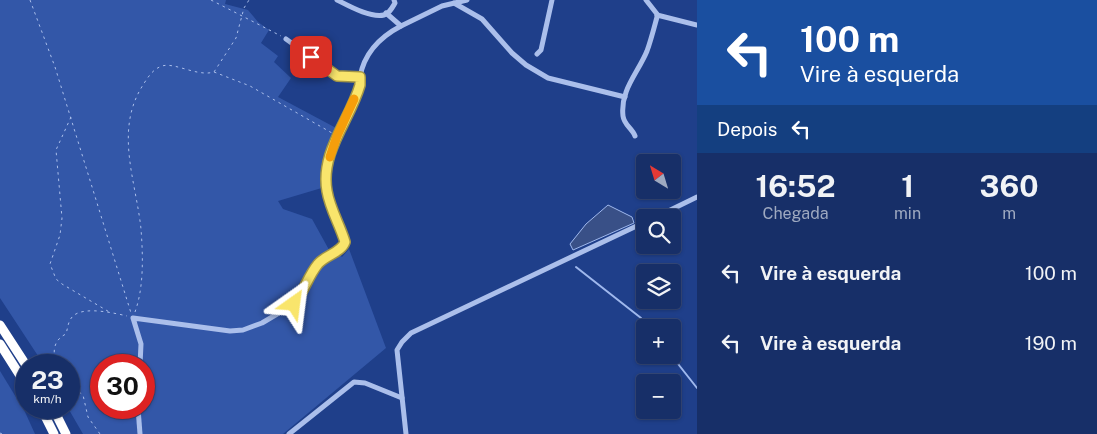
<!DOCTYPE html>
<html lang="pt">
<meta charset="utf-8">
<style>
:root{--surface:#172f68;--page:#243b71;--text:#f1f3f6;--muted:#9ea9c0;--line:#364a7c}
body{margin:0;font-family:"Public Sans",sans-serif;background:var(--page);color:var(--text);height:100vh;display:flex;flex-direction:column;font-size:19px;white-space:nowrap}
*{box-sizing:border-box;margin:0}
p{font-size:16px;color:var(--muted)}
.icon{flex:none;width:28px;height:28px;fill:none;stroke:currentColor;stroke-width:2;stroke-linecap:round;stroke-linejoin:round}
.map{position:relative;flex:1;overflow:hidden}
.panel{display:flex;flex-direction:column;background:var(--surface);width:400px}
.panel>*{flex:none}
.guide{background:#1a4fa0;color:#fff;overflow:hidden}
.needle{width:32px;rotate:322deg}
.tools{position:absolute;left:636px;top:154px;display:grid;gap:10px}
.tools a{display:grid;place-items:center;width:45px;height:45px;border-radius:5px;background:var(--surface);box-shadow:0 1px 4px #0004,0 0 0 1px var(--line);font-size:25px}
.speed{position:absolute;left:15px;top:354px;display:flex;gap:10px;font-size:25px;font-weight:700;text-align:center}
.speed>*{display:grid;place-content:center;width:65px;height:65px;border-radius:50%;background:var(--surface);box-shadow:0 1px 4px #0004,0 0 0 1px var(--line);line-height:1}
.speed small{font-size:12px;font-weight:400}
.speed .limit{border:8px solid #d22;background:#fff;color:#111}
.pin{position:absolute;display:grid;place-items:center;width:42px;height:42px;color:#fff;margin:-21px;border-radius:10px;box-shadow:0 2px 8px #0006}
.me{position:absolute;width:55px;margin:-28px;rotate:31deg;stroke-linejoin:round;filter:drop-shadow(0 0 4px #0008)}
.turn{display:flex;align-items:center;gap:18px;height:105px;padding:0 20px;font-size:22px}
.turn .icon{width:65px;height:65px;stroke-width:2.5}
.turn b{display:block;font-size:35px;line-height:42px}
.then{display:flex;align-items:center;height:48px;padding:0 20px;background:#0003;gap:10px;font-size:19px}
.eta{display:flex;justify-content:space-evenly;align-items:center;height:85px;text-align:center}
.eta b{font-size:30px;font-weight:700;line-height:35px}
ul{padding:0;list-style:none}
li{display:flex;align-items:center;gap:15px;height:70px;padding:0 20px}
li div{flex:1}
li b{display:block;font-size:19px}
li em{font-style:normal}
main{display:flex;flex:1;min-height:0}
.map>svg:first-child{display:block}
</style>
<main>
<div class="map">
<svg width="697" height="434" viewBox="0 0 697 434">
<rect width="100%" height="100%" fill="#1f3f8a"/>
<g fill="#3357a8" fill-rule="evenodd">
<path d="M0 0H226L225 4 248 10 258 22 269 30 261 43 278 56 274 62 291 78 278 97 338 129C329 147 322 166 325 187L278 201 283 209 312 219 333 257 339 254 342 257 349 249 386 348 283 434H83L68 408 69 365H44L0 298ZM101 365H144V408H101Z"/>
<polygon points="0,371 25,412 35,434 0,434"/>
</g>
<polygon fill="#395087" stroke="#9fb8ed" points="608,205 632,217 634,223 573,250 570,244 586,224"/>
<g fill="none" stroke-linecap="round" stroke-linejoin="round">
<g stroke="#9fb8ed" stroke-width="2">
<polyline points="576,267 641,318 649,328"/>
<polyline points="671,355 697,388"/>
</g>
<g stroke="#abbfeb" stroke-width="1" stroke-dasharray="2.5 4" stroke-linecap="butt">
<polyline points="30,0 55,67 131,313"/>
<polyline points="211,0 281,36"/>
<polyline points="214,72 250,86 332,133"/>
<polyline points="71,117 56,150 62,218 60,235 50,264 56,279 62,284 111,313"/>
<path d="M135 312C144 287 143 256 141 229 136 181 114 130 143 85 148 77 153 69 162 66 175 62 197 77 214 72L236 38 244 8 249 0"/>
<path d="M57 365C52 353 53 340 66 334 68 327 68 321 73 316 84 306 114 313 127 316"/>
<polyline points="69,384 83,395 88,417 100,434"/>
<polyline points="0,433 2,434"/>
</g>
<g stroke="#abbfeb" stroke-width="5">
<path d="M337 0C349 6 370 18 384 15 389 14 392 8 395 3L394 0"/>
<polyline points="454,3 482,19 512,53 526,65 548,78 625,97"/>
<polyline points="386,13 401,26 442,6 467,0"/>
<polyline points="657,15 697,25"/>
<path d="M286 39 337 76 360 77C364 54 380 37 401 26"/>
<polyline points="537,54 541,50 552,0"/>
<path d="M635 136C632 128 624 125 623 116 620 90 638 73 647 51 651 40 654 28 657 17V14L646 0"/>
<polyline points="654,218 697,197"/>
<path d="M140 365 141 344 133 318 230 331 243 330 262 323 294 304 318 263 326 256 340 249 345 242C340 225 330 209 327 191 323 169 333 144 342 124 350 109 360 94 360 77"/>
<polyline points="138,408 140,434"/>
<polyline points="289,434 354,382 365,383 402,398"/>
<polyline points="406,434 397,350 402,342 411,333 645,222"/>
</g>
<g stroke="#fff" stroke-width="9">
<polyline points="0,325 26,365"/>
<polyline points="0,344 26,385"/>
<polyline points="41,408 54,434"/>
<polyline points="53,408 66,434"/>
</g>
</g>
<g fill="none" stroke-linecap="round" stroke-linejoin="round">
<defs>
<path id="route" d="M294 304C304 292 308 276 318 264 325 255 341 253 345 242 340 225 330 209 327 191 320 152 350 120 360 85V77L337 76 311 57"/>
</defs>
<use href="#route" stroke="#a29546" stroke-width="12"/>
<use href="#route" stroke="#f9e56c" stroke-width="9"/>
<polyline stroke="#f59e0b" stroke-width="9" points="330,157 337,136 354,99"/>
</g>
</svg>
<div class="tools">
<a><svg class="needle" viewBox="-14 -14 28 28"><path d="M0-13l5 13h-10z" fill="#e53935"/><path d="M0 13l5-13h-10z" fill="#9ea9c0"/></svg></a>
<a><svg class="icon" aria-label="search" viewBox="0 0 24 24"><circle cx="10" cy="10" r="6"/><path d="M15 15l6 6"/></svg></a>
<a><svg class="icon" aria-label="layers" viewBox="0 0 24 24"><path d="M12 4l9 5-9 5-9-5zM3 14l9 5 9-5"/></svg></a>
<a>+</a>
<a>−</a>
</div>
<div class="speed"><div>23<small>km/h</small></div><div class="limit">30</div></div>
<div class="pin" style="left:311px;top:57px;background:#d93025"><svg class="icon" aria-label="arrive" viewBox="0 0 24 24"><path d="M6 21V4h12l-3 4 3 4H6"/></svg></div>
<svg class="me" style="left:294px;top:304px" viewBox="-20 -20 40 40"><path d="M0-17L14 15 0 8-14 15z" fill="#f9e56c" stroke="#fff" stroke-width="4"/></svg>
</div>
<section class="panel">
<div class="guide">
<div class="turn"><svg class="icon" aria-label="left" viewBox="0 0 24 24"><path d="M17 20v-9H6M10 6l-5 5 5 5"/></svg><div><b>100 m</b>Vire à esquerda</div></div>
<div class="then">Depois<svg class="icon" aria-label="left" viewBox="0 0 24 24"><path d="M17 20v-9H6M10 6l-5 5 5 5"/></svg></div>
</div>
<div class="eta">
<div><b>16:52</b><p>Chegada</p></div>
<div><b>1</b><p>min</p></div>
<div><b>360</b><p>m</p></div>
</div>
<ul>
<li><svg class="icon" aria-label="left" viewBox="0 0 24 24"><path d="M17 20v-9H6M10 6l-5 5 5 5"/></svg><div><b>Vire à esquerda</b></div><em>100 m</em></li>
<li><svg class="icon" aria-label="left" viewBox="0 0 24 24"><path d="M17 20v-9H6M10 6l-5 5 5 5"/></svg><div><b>Vire à esquerda</b></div><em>190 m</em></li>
</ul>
</section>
</main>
